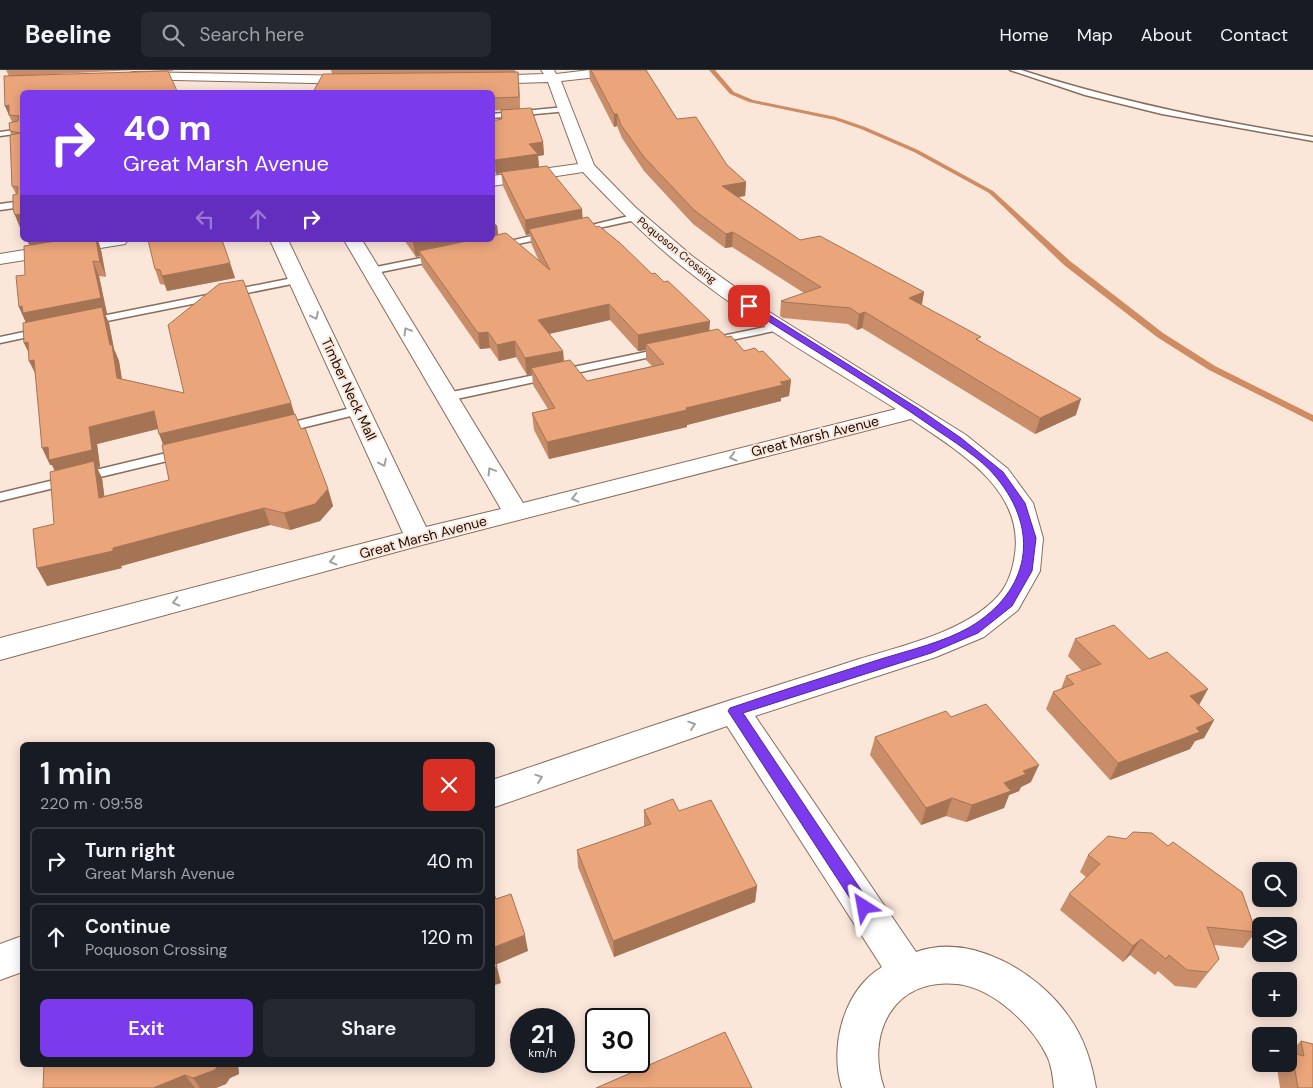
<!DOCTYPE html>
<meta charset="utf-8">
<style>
:root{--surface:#171b24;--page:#242831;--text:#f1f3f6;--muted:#9ea1a6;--line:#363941;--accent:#7c3aed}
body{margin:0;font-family:"DM Sans",sans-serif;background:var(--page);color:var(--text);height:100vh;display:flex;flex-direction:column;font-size:19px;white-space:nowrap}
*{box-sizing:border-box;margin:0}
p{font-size:16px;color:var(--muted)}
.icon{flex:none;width:28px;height:28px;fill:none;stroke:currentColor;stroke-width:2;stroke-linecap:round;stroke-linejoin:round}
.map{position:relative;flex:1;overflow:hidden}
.side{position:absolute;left:20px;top:672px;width:475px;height:325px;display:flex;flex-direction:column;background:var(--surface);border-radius:8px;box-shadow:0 2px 12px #0003}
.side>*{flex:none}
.top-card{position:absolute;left:20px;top:20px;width:475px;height:152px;border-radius:8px;box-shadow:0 2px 12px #0003;background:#7c3aed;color:#fff;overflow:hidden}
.buttons{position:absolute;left:1252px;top:792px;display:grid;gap:10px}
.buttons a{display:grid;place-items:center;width:45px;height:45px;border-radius:8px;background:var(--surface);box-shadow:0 2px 12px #0003;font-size:25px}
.speed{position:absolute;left:510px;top:938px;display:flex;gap:10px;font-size:25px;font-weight:700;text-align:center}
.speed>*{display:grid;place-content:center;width:65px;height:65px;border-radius:50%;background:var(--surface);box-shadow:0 2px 12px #0003;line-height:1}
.speed small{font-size:12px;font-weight:400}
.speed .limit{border:2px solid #111;border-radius:8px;background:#fff;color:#111}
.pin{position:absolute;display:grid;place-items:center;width:42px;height:42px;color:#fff;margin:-21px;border-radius:10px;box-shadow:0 2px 8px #0006}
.me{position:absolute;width:55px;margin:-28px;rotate:326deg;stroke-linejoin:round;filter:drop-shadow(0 0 4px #0008)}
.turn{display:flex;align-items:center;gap:18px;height:105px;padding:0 20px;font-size:22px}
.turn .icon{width:65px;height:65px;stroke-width:2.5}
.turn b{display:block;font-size:35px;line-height:42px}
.lanes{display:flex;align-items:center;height:48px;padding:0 20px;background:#0003;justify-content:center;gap:25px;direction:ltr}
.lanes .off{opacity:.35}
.round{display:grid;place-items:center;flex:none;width:52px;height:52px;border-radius:8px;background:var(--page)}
.summary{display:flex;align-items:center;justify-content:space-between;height:85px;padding:0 20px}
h1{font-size:30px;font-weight:600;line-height:38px}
.action{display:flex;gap:10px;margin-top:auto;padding:10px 20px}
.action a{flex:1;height:58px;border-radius:8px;background:var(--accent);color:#fff;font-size:20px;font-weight:600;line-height:58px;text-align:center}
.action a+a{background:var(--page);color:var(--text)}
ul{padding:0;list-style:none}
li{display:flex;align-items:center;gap:15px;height:68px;margin:0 10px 8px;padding:0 10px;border:2px solid var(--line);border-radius:8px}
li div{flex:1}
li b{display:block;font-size:19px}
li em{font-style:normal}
header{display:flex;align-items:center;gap:30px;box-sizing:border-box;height:70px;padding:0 25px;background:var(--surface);border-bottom:1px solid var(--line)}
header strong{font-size:24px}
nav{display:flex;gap:28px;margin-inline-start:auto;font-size:18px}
.search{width:350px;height:45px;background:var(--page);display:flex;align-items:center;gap:12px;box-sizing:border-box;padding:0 18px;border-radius:8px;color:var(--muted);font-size:19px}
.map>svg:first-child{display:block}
</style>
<header>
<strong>Beeline</strong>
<div class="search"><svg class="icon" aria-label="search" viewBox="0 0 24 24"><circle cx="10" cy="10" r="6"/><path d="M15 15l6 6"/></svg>Search here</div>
<nav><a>Home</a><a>Map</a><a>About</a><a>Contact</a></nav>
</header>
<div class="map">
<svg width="1313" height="1018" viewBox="0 0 1313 1018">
<rect width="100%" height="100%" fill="#fbe6da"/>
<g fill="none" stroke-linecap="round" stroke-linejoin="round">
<polygon fill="#cf8b61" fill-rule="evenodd" points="709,0 715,0 734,22 753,30 836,47 865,57 918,80 993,121 1070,191 1163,263 1215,296 1313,345 1313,352 1209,300 1157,267 1064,195 989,123 914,82 861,59 835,50 749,32 730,24"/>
<defs>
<g id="lane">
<path d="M1010 0H1021C1116 31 1214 51 1313 67V71L1162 44 1085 25Z"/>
<polygon points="565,37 569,39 568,41 492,48 492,44"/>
<polygon points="22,59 22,63 0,66 0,62"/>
<polygon points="22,131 22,137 0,140 0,134"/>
<polygon points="637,144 640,145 640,149 576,163 571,160"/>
<polygon points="548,162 551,163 551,167 498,178 493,175"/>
<polygon points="441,184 446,187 445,189 371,204 366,201 371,198"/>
<polygon points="298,207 302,208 302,212 87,255 82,252 87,249"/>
<polygon points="780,254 786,257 784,259 712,274 706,271 712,268"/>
<polygon points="43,258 49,261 47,263 0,273 0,267"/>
<polygon points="665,278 671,281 669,283 447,331 441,327 447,323"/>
<polygon points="359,336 363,337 365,340 363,343 281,363 275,359 277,356"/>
<polygon points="183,379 188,380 190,383 188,386 0,431 0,423"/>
</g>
<g id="street">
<path d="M541 0H554L556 4 590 0H631L625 4 561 11 594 95 635 137 692 186 771 243 966 365 1008 399 1033 433 1043 468 1040 501 1018 540 984 567 936 587 755 646 916 882C971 862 1038 902 1069 947 1084 968 1092 993 1096 1018H1054C1053 1008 1052 998 1048 988 1033 956 994 918 957 914 894 907 865 964 884 1018H842C829 978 843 920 882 897L727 656 492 738V710C573 683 653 655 734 629 775 616 817 603 859 589 902 576 967 561 998 526 1008 515 1013 499 1015 484 1024 419 958 381 911 349L418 476 0 590V568L403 463 270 170H288L426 457 501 439 344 170H362L523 433 896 339C823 293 747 249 679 194 645 166 614 135 583 102L492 116V106L578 94 548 12 481 14 474 10 481 6 544 4Z"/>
<polygon points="134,2 358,6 365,10 358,14 129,9 127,6 129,3"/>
<polygon points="85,170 128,170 125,174 119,175 0,194 0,184"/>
<polygon points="22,866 22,902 0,910 0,874"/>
</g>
</defs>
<use href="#lane" stroke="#8a6c5a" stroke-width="3"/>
<use href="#street" stroke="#8a6c5a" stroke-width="2"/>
<use href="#lane" fill="#fff" fill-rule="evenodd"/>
<use href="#street" fill="#fff" fill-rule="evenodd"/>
</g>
<g fill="#c98e69" fill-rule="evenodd">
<polygon points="6,0 173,0 173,1 134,0 37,5 177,21 178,22 22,22 22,160 21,160 15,145 16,124 12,116 11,64 10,61 12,52 5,36 9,6"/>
<path d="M331 0H515L519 14 520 39 543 72 544 85 538 86 539 97 582 139V148L596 157 709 261 727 267 744 281 759 282 791 310 789 326 781 328V331L687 355V357L549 389 534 360 532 343 548 339 533 315 532 304 527 305 516 287 499 291 490 278 480 279 422 196 420 186 416 187 404 170H492L497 156 498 165 539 191 531 173 530 164 526 165 503 116 501 103 496 104 492 96V51L502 49 501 40 492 41V22L332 4ZM610 250 638 281 646 280V290L652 296 587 311 564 291 563 281 549 264Z"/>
<polygon points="589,0 646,0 677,49 746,112 745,126 738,127 800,170 924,222 922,235 980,271 1076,345 1035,364 862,258 857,260 848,254 783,248 780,246 781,231 804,223 732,177 725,178 693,154 644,101 622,68 617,56 614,57 590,10"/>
<path d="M27 170H98L101 180 106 207 99 206 107 244H105L109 253 114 279 119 291 122 309 184 323 291 333 294 344 301 359 328 419 333 436 320 451 290 460 270 455 121 496 122 498 47 516 54 454 55 401 52 395H50L35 303 29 283 24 273 26 252 19 237 25 205 30 175ZM158 359 163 375 169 410 104 426 102 408 97 398 100 397 97 374Z"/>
<polygon points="230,193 235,208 167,221 165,215 160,214 155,199"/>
<polygon points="1075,569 1149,589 1199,635 1214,650 1204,668 1195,671 1190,679 1110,710 1046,639 1053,622 1061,619 1066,606 1082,601 1068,586"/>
<polygon points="951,647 1031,712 1021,717 1019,721 1009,725 1004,738 966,752 946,746 921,755 870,685 875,667"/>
<polygon points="644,740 679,741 757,816 755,832 614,887 578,797 577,780 644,757"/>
<polygon points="1088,785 1256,862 1243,878 1214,875 1219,889 1196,918 1175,916 1158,901 1155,905 1130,885 1123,892 1060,840 1069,824 1086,807 1080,802"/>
<polygon points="1301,971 1313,1018 1280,1018 1277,998 1282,994 1289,994 1289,983"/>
<polygon points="44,995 238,995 239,1004 230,1008 226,1014 216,1018 43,1018"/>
</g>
<g fill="#a47455">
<polygon points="518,2 519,14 520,39 519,27"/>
<polygon points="177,21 178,22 165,22"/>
<polygon points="9,35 9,45 5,36"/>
<polygon points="614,44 617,44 617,56 614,57"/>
<polygon points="543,72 544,85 538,86 539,98 496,104 495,90 529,74"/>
<polygon points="746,112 745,126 721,130 722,116"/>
<polygon points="582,139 583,153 529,159 530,164 526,165 525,150"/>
<polygon points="22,144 22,160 21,160 15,145"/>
<polygon points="492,156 497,156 499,170 419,181 420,186 416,187 413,172 424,170 492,170"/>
<polygon points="733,162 732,177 725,178 726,164"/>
<polygon points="27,170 84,170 30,177"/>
<polygon points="96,170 98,170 101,180 106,207 100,192"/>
<polygon points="93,191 99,206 107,244 105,244 109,253 114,279 119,291 124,324 26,253 19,237"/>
<polygon points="230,193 235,208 167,221 162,206"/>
<polygon points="924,222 921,238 909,228"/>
<polygon points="609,234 610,250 540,266 538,250"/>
<polygon points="865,242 862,258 857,260 859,244"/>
<polygon points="710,251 709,267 646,274 646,280 638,281 638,265"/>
<polygon points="488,262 490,278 480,279 478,263"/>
<polygon points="515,271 516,287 499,291 497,275"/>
<polygon points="28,272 32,289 24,273"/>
<polygon points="563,281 564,297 531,298 532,304 527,305 525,288"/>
<polygon points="34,290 37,307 29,291"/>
<polygon points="791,310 789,326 781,328 781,331 687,355 687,357 549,389 547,372"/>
<polygon points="1081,329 1076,345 1035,364 1040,348"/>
<polygon points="291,333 296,349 166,381 159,364"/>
<polygon points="154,341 161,358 97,374 100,397 97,398 102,408 107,445 58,407 52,395 50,395 42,378 89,357"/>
<polygon points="328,419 333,436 320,451 290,460 284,443"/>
<polygon points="264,438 270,455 121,496 122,498 47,516 37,498"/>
<polygon points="1208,619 1198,637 1190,626"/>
<polygon points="1214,650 1204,668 1195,671 1190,679 1110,710 1118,693 1196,658"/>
<polygon points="1039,695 1031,712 1021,717 1019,721 1009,725 1004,738 966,752 972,735 1004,713 1023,701"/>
<polygon points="952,728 946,746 921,755 926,738"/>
<polygon points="757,816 755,832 614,887 613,871"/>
<polygon points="525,865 528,881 495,895 492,884 492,878"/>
<polygon points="1141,869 1130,885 1123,892 1133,876"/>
<polygon points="497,897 501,913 492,916 492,899"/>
<polygon points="218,995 238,995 239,1004 230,1008 226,1014 216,1018 200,1018 193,1008"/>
<polygon points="185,1005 195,1018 153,1018"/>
</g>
<g fill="#eaa57a" stroke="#a47455">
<polygon points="591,0 646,0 677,49 696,47 727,95 746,112 722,116 800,170 820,166 924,222 909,228 981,267 976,269 1081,329 1040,348 865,242 859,244 850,238 784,232 781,231 821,217 733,162 726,164 694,140 644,87 621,55 617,44 614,44"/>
<polygon points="168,1 177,21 165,22 22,22 22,144 15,145 13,139 13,125 17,124 18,117 12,116 10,65 21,63 10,61 9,53 18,51 19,46 9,45 9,35 5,36 4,6"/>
<polygon points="518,2 519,27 492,28 492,22 313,22 323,4"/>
<polygon points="531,38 543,72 529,74 538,84 495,90 492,85 492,51 502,49 501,40"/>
<polygon points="547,96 582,139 525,150 501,102"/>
<polygon points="588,147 596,157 599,156 620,173 652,204 655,203 664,212 668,211 710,251 638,265 609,234 538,250 563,281 525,288 515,271 497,275 488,262 478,263 419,181 472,170 492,170 492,166 506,163 550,200 529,159"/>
<polygon points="492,152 497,156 492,156"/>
<polygon points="63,170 96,170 100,192 93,191 101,228 23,243 22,236 19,237 16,206 25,205 24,176"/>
<polygon points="148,170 222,170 230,193 162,206 160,200 155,199"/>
<polygon points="412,170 424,170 413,172"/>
<polygon points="243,210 291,333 159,364 154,341 89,357 92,380 49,390 48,377 42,378 34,290 29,291 28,272 24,273 23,253 102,237 110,275 112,275 117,308 184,323 168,255 219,214"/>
<polygon points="718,259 727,267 731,266 744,281 755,278 759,282 763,281 791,310 780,312 783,315 686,338 687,340 547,372 532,343 555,338 531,298 570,290 587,311 664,294 646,274"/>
<polygon points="295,344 301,359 305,358 328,419 315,434 284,443 264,438 113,478 113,481 37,498 33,459 54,454 50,402 94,391 99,428 169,410 162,375"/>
<polygon points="1114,555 1149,589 1167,582 1208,619 1190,626 1214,650 1196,658 1200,662 1118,693 1053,622 1074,614 1066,606 1101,594 1075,569"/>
<polygon points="986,634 1039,695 1023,701 1026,704 1004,713 1011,721 972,735 952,728 926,738 875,667 946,641 951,647"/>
<polygon points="673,729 679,741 711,730 757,816 613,871 577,780 651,754 644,740"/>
<polygon points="1133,762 1152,763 1168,776 1173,772 1242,822 1256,862 1207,857 1219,889 1208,902 1187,900 1169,885 1166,889 1141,869 1133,876 1069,824 1100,794 1088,785 1108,766 1126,769"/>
<polygon points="492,819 496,829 511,824 525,865 492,878"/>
<polygon points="492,883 497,897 492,899"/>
<polygon points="725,962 752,1018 596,1018"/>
<polygon points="1301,971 1313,974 1313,1018 1298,1018 1292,983 1304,986"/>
<polygon points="44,995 218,995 215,1000 193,1008 185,1005 153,1018 43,1018"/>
</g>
<defs><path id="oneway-chevron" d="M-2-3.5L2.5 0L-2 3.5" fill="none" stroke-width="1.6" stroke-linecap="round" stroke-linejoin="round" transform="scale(1.25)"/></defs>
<g stroke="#a39f9c">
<use href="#oneway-chevron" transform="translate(315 246) rotate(65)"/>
<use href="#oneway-chevron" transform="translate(407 261) rotate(-121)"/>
<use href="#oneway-chevron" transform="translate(733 387) rotate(166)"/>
<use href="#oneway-chevron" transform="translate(383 393) rotate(65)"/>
<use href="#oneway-chevron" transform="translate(491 401) rotate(-121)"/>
<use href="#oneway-chevron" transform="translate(575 428) rotate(166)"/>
<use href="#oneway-chevron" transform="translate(333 491) rotate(165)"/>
<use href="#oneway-chevron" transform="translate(176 532) rotate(165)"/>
<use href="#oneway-chevron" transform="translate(692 655) rotate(-19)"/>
<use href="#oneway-chevron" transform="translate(539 708) rotate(-19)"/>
</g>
<path fill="#7c3aed" stroke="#51269a" d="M746 234H752L919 339 961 368 1003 402 1025 433 1036 468 1032 501 1012 536 978 563 931 583 743 643 869 832 872 837 869 842 864 844 859 842 728 641 730 638C780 621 831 605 881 589 910 580 944 572 970 557 1030 521 1041 461 996 407 981 388 951 370 931 356 871 314 808 277 746 237Z"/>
<g text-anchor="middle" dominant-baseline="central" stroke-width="4" stroke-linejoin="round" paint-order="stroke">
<g font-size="11" fill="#1a0e08" stroke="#fbe6da">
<text transform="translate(677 180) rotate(39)">Poquoson Crossing</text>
</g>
<g font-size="14" fill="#1a0e08" stroke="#fbe6da">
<text transform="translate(349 319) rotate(65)">Timber Neck Mall</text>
<text transform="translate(815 366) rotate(-14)">Great Marsh Avenue</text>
<text transform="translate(423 467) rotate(-15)">Great Marsh Avenue</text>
</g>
</g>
</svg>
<div class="buttons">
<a><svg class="icon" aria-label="search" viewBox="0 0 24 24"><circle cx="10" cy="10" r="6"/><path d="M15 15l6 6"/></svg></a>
<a><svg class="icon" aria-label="layers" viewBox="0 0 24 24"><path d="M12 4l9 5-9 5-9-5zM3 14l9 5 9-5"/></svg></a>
<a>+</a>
<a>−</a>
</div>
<div class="speed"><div>21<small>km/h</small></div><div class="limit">30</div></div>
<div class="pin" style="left:749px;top:236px;background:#d93025"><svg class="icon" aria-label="arrive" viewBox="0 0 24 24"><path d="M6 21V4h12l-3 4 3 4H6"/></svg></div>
<svg class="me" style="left:864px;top:837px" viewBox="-20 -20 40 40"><path d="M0-17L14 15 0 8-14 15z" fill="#7c3aed" stroke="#fff" stroke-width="4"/></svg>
<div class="top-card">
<div class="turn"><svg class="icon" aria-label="right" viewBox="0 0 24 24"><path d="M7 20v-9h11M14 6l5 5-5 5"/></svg><div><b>40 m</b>Great Marsh Avenue</div></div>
<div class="lanes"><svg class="icon off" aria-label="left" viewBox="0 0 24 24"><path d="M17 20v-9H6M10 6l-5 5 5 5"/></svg><svg class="icon off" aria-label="ahead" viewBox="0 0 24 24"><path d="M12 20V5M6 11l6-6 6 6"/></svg><svg class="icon" aria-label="right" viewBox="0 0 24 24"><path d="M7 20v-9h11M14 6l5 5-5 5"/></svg></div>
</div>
<section class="side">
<div class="summary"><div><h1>1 min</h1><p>220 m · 09:58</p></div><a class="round" style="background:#d93025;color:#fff"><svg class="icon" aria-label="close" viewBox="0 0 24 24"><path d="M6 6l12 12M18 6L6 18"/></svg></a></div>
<ul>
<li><svg class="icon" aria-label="right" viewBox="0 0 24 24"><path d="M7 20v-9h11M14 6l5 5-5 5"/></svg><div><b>Turn right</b><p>Great Marsh Avenue</p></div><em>40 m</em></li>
<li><svg class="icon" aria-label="ahead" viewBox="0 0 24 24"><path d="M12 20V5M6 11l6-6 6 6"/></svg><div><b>Continue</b><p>Poquoson Crossing</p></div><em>120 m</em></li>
</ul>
<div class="action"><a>Exit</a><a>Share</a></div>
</section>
</div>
